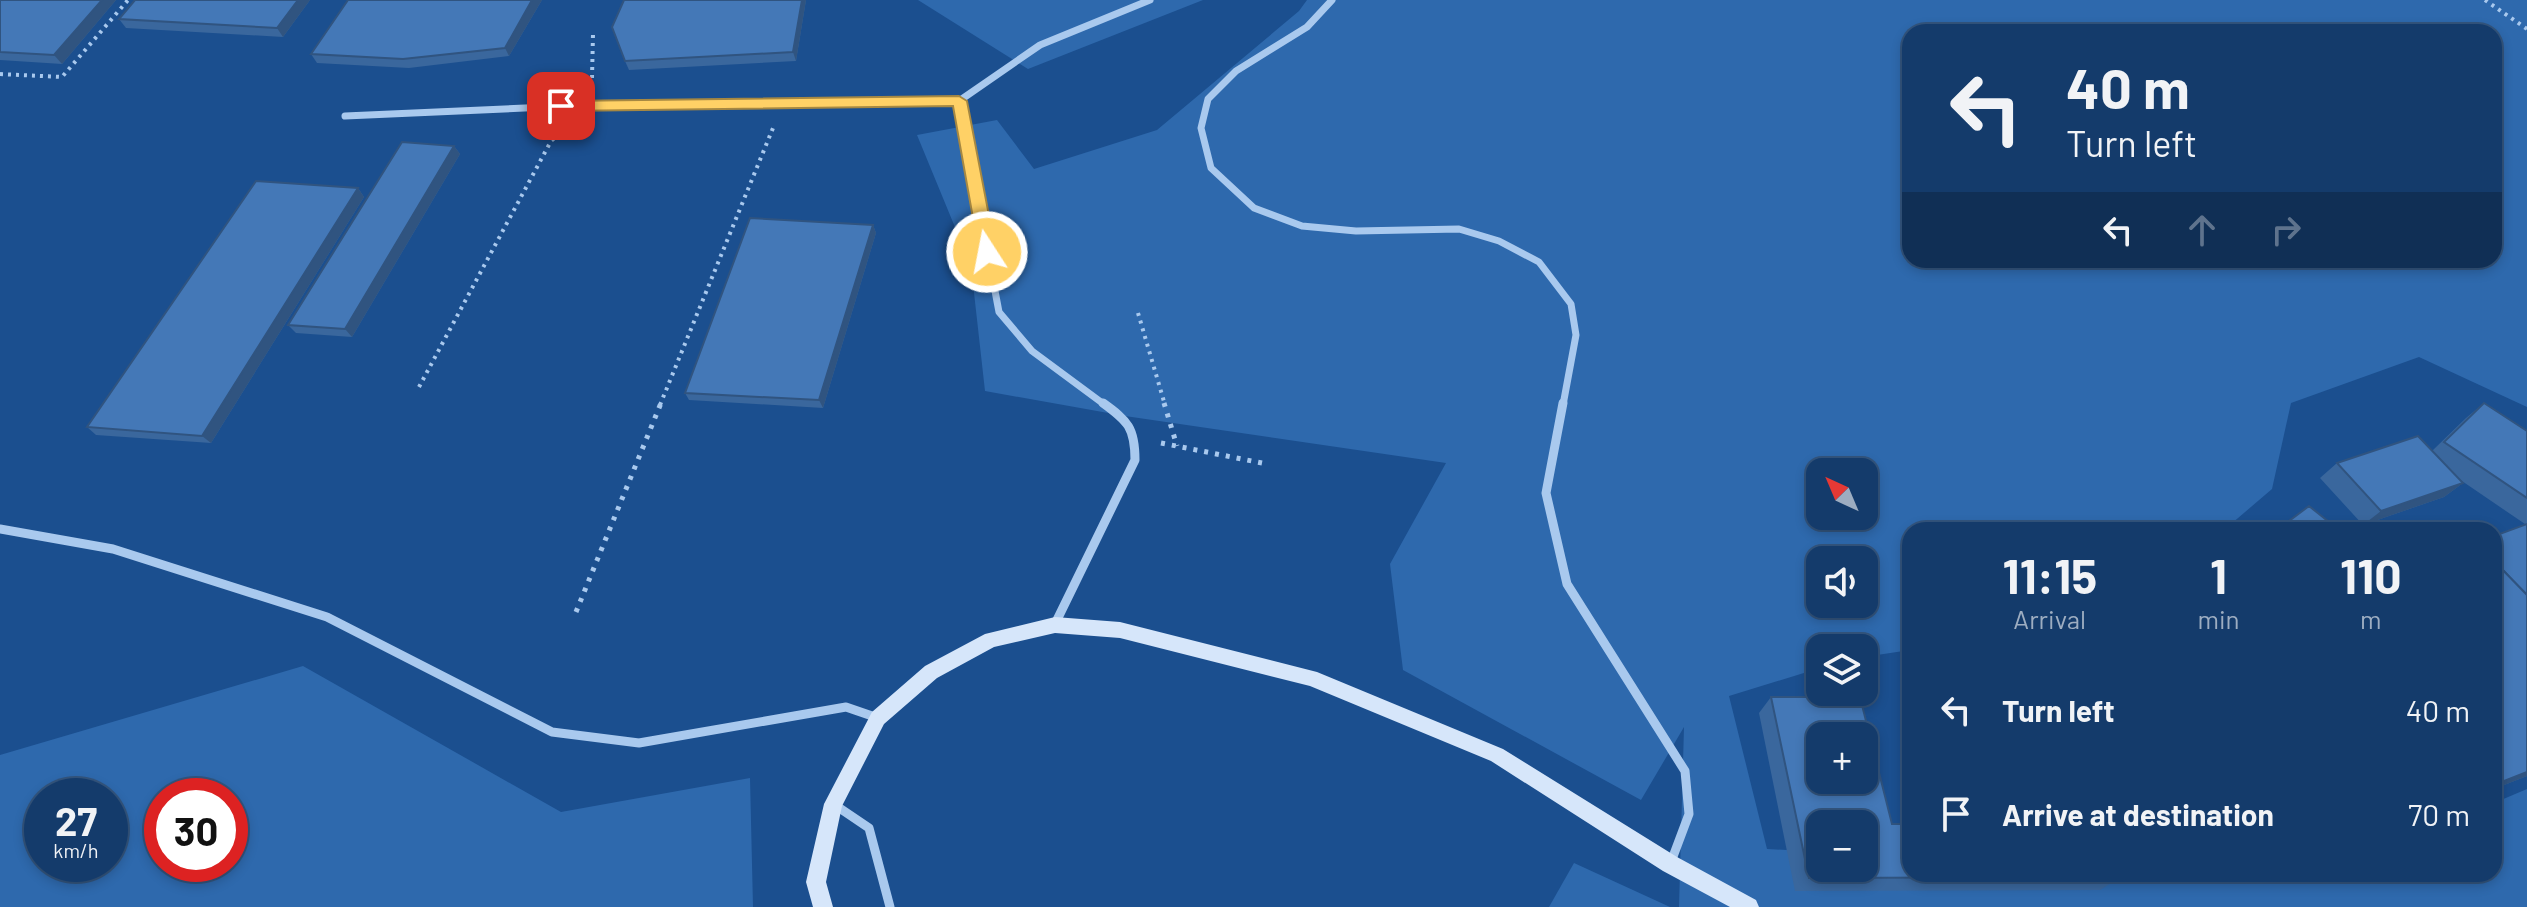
<!DOCTYPE html>
<meta charset="utf-8">
<style>
:root{--surface:#143b6b;--page:#214673;--text:#f1f3f6;--muted:#9dadc1;--line:#33557e}
body{margin:0;font-family:Barlow,sans-serif;background:var(--page);color:var(--text);height:100vh;display:flex;flex-direction:column;font-size:30px;white-space:nowrap}
*{box-sizing:border-box;margin:0}
p{font-size:26px;color:var(--muted)}
.icon{flex:none;width:44px;height:44px;fill:none;stroke:currentColor;stroke-width:2;stroke-linecap:round;stroke-linejoin:round}
.map{position:relative;flex:1;overflow:hidden}
.drawer{position:absolute;left:1902px;top:522px;width:600px;height:360px;display:flex;flex-direction:column;background:var(--surface);border-radius:24px;box-shadow:0 4px 12px #0003,0 0 0 2px var(--line)}
.drawer>*{flex:none}
.hud{position:absolute;left:1902px;top:24px;width:600px;height:244px;border-radius:24px;box-shadow:0 4px 12px #0003,0 0 0 2px var(--line);background:#143b6b;color:var(--text);overflow:hidden}
.needle{width:52px;rotate:316deg}
.buttons{position:absolute;left:1806px;top:458px;display:grid;gap:16px}
.buttons a{display:grid;place-items:center;width:72px;height:72px;border-radius:16px;background:var(--surface);box-shadow:0 4px 12px #0003,0 0 0 2px var(--line);font-size:40px}
.speed{position:absolute;left:24px;top:778px;display:flex;gap:16px;font-size:40px;font-weight:700;text-align:center}
.speed>*{display:grid;place-content:center;width:104px;height:104px;border-radius:50%;background:var(--surface);box-shadow:0 4px 12px #0003,0 0 0 2px var(--line);line-height:1}
.speed small{font-size:20px;font-weight:400}
.speed .limit{border:12px solid #d22;background:#fff;color:#111}
.pin{position:absolute;display:grid;place-items:center;width:68px;height:68px;color:#fff;margin:-34px;border-radius:16px;box-shadow:0 4px 12px #0006}
.me{position:absolute;width:88px;margin:-44px;rotate:349deg;stroke-linejoin:round;filter:drop-shadow(0 0 6px #0008)}
.turn{display:flex;align-items:center;gap:28px;height:168px;padding:0 32px;font-size:36px}
.turn .icon{width:104px;height:104px;stroke-width:2.5}
.turn b{display:block;font-size:56px;line-height:68px}
.lanes{display:flex;align-items:center;height:76px;padding:0 32px;background:#0003;justify-content:center;gap:40px;direction:ltr}
.lanes .off{opacity:.35}
.eta{display:flex;justify-content:space-evenly;align-items:center;height:136px;text-align:center}
.eta b{font-size:48px;font-weight:700;line-height:56px}
ul{padding:0;list-style:none}
li{display:flex;align-items:center;gap:24px;height:104px;padding:0 32px}
li div{flex:1}
li b{display:block;font-size:30px}
li em{font-style:normal}
.map>svg:first-child{display:block}
</style>
<div class="map">
<svg width="2527" height="907" viewBox="0 0 2527 907">
<rect width="100%" height="100%" fill="#1b4f8f"/>
<g fill="#2e69ad" fill-rule="evenodd">
<polygon points="918,0 1203,0 1028,69"/>
<path d="M1307 0H2527V407L2419 357 2291 403 2272 489 2224 530H1910V650L1864 657V648H1820V668L1729 696 1767 849 1820 852V868H1864L1910 874H2494V803L2527 789V907H1679L1684 727 1641 800 1403 670 1390 564 1446 463 1125 416 985 391 971 266 917 135 997 120 1034 169 1157 130 1299 11ZM1910 32H2494V260H1910ZM1820 472H1864V516H1820ZM1820 560H1864V604H1820Z"/>
<path d="M303 666 561 812 750 778 753 907H0V755ZM110 796V864H42V796ZM162 796H230V864H162Z"/>
<polygon points="1574,863 1670,907 1549,907"/>
</g>
<g fill="none" stroke-linecap="round" stroke-linejoin="round">
<g stroke="#a9c9ee" stroke-width="4" stroke-dasharray="3 5" stroke-linecap="butt">
<polyline points="2485,0 2527,29"/>
<polyline points="0,74 62,77 128,0"/>
<polyline points="592,78 593,34"/>
<polyline points="1138,313 1165,405"/>
<polyline points="419,387 551,141 557,136"/>
<polyline points="660,405 773,128"/>
</g>
<g stroke="#a9c9ee" stroke-width="5" stroke-dasharray="4 7" stroke-linecap="butt">
<polyline points="1164,403 1177,446"/>
<polyline points="1161,443 1262,463"/>
<polyline points="576,612 661,403"/>
</g>
<g stroke="#a9c9ee" stroke-width="7">
<polyline points="1332,0 1307,27 1236,71 1208,99 1201,128 1211,168 1254,208 1302,226 1356,231 1459,229 1499,241 1539,262 1571,304 1576,335 1563,405"/>
<polyline points="345,116 592,105 959,101"/>
<polyline points="1105,405 1032,351 999,312 959,101 1040,45 1150,0"/>
</g>
<g stroke="#a9c9ee" stroke-width="9">
<polyline points="1563,403 1546,493 1567,584 1685,771 1689,814 1671,862"/>
<polyline points="0,529 113,549 327,617 552,732 639,743 846,707 878,718"/>
<path d="M1055 624 1135 460C1135 428 1128 421 1103 403"/>
<polyline points="835,805 869,828 890,907"/>
</g>
<polygon fill="#d6e6fa" fill-rule="evenodd" points="1055,617 1120,622 1317,672 1503,749 1677,857 1756,900 1759,907 1730,907 1663,871 1491,761 1310,686 1120,638 1055,633 994,647 937,678 884,724 842,806 826,882 833,907 813,907 806,882 824,804 872,712 925,666 985,634"/>
</g>
<g fill="#3a679d">
<polygon points="0,0 116,0 62,64 0,60"/>
<polygon points="310,0 283,37 126,28 119,19"/>
<polygon points="542,0 509,56 409,68 317,63 311,54"/>
<polygon points="624,0 806,0 796,61 629,70 625,61"/>
<polygon points="454,146 460,154 352,337 296,333 288,325"/>
<polygon points="358,188 364,197 211,443 96,435 87,427"/>
<polygon points="873,225 876,233 823,408 689,400 685,393"/>
<polygon points="2484,403 2527,431 2527,776 2494,789 2525,524 2459,479 2463,483 2444,497 2363,525 2320,478 2337,463 2432,451 2466,418"/>
<polygon points="1771,697 1892,824 2121,877 2100,890 1795,891 1759,713"/>
</g>
<g fill="#305480">
<polygon points="102,0 116,0 62,64 54,55"/>
<polygon points="298,0 310,0 283,37 277,28"/>
<polygon points="532,0 542,0 509,56 505,48"/>
<polygon points="802,0 806,0 796,61 793,52"/>
<polygon points="454,146 460,154 352,337 345,329"/>
<polygon points="358,188 364,197 211,443 202,436"/>
<polygon points="873,225 876,233 823,408 819,400"/>
<polygon points="2463,483 2444,497 2363,525 2381,511"/>
<polygon points="2527,772 2527,776 2494,789 2494,785"/>
</g>
<g fill="#4478b7" stroke="#305480" stroke-width="2" fill-rule="evenodd">
<polygon points="0,0 102,0 54,55 0,52"/>
<polygon points="135,0 298,0 277,28 119,19"/>
<polygon points="348,0 532,0 505,48 403,59 311,54"/>
<polygon points="624,0 802,0 793,52 625,61 612,27"/>
<polygon points="402,142 454,146 345,329 288,325"/>
<polygon points="256,181 358,188 202,436 87,427"/>
<polygon points="750,218 873,225 819,400 685,393"/>
<polygon points="2484,403 2527,431 2527,498 2444,442"/>
<polygon points="2418,436 2463,483 2381,511 2337,463"/>
<polygon points="2309,506 2339,530 2277,530"/>
<polygon points="2527,524 2527,595 2495,562 2494,562 2494,536"/>
<polygon points="2494,562 2495,562 2527,595 2527,772 2494,785"/>
<path d="M1771 697H1860L1892 824H1910V874H2120L2121 877 1809 878ZM1820 736H1864V780H1820ZM1820 824H1864V868H1820Z"/>
</g>
<polygon fill="#ffd166" stroke="#a68842" stroke-width="2" points="959,96 967,101 996,252 987,258 979,252 953,106 561,111 554,106 561,101"/>
</svg>
<div class="buttons">
<a><svg class="needle" viewBox="-14 -14 28 28"><path d="M0-13l5 13h-10z" fill="#e53935"/><path d="M0 13l5-13h-10z" fill="#9dadc1"/></svg></a>
<a><svg class="icon" aria-label="sound" viewBox="0 0 24 24"><path d="M4 9h4l5-4v14l-5-4H4zM17 9q2 3 0 6"/></svg></a>
<a><svg class="icon" aria-label="layers" viewBox="0 0 24 24"><path d="M12 4l9 5-9 5-9-5zM3 14l9 5 9-5"/></svg></a>
<a>+</a>
<a>−</a>
</div>
<div class="speed"><div>27<small>km/h</small></div><div class="limit">30</div></div>
<div class="pin" style="left:561px;top:106px;background:#d93025"><svg class="icon" aria-label="arrive" viewBox="0 0 24 24"><path d="M6 21V4h12l-3 4 3 4H6"/></svg></div>
<svg class="me" style="left:987px;top:252px" viewBox="-20 -20 40 40"><circle r="17" fill="#ffd166" stroke="#fff" stroke-width="3"/><path d="M0-11L8 9 0 5-8 9z" fill="#fff"/></svg>
<div class="hud">
<div class="turn"><svg class="icon" aria-label="left" viewBox="0 0 24 24"><path d="M17 20v-9H6M10 6l-5 5 5 5"/></svg><div><b>40 m</b>Turn left</div></div>
<div class="lanes"><svg class="icon" aria-label="left" viewBox="0 0 24 24"><path d="M17 20v-9H6M10 6l-5 5 5 5"/></svg><svg class="icon off" aria-label="ahead" viewBox="0 0 24 24"><path d="M12 20V5M6 11l6-6 6 6"/></svg><svg class="icon off" aria-label="right" viewBox="0 0 24 24"><path d="M7 20v-9h11M14 6l5 5-5 5"/></svg></div>
</div>
<section class="drawer">
<div class="eta">
<div><b>11:15</b><p>Arrival</p></div>
<div><b>1</b><p>min</p></div>
<div><b>110</b><p>m</p></div>
</div>
<ul>
<li><svg class="icon" aria-label="left" viewBox="0 0 24 24"><path d="M17 20v-9H6M10 6l-5 5 5 5"/></svg><div><b>Turn left</b></div><em>40 m</em></li>
<li><svg class="icon" aria-label="arrive" viewBox="0 0 24 24"><path d="M6 21V4h12l-3 4 3 4H6"/></svg><div><b>Arrive at destination</b></div><em>70 m</em></li>
</ul>
</section>
</div>
